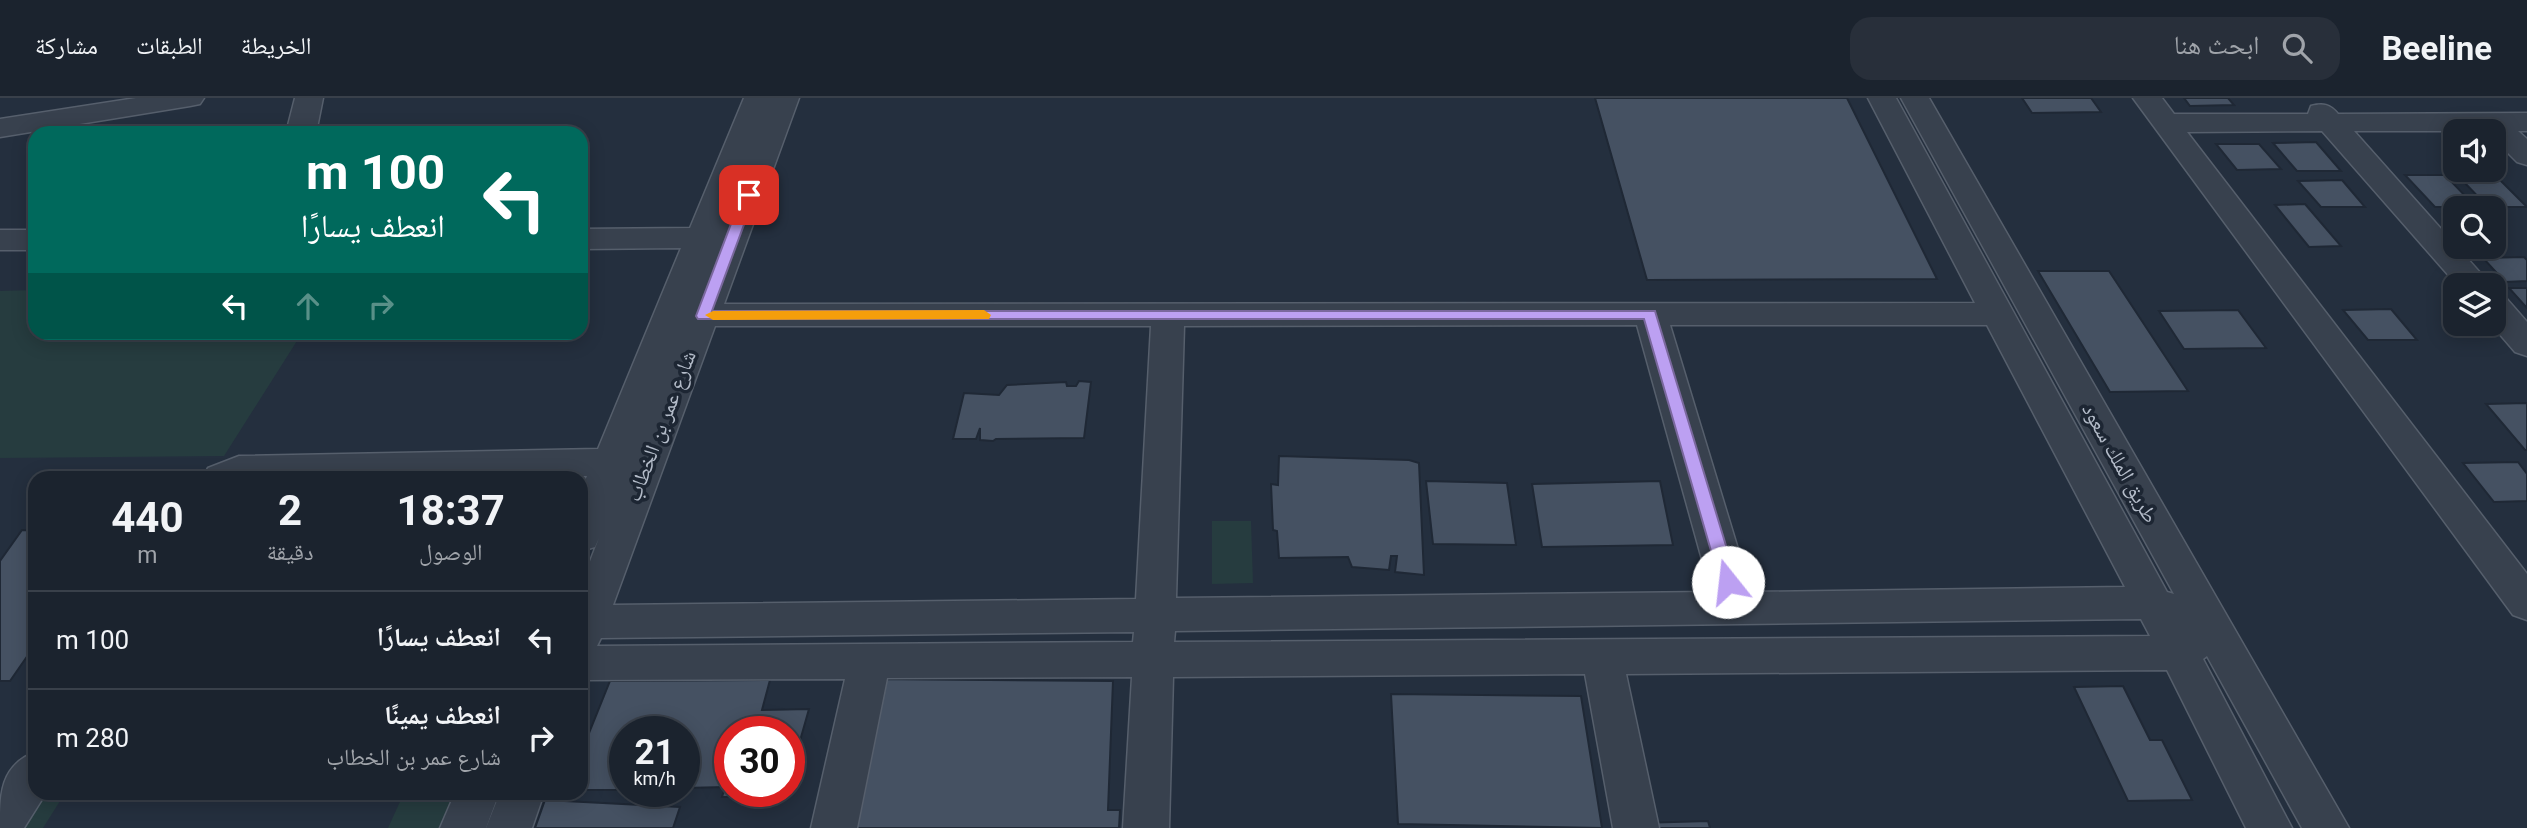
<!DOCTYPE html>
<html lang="ar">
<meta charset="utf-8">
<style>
:root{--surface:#1b232e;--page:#282f3a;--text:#f1f3f6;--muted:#a0a4aa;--line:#39404a}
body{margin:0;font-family:Roboto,"Noto Naskh Arabic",sans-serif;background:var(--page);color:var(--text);direction:rtl;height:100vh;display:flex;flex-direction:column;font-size:26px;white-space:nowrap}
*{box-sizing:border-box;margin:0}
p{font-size:23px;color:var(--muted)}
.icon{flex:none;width:38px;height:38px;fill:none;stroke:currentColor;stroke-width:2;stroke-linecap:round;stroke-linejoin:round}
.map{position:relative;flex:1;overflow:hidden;direction:ltr}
.side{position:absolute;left:28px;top:373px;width:560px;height:329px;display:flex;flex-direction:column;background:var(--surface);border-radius:21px;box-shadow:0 4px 18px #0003,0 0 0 2px var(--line);direction:rtl}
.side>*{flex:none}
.guide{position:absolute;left:28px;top:28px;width:560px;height:214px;border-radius:21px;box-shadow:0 4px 18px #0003,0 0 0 2px var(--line);direction:rtl;background:#00695c;color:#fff;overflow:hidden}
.controls{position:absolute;left:2443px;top:21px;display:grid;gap:14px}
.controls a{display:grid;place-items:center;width:63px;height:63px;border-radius:14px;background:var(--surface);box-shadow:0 4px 18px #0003,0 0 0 2px var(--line);font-size:35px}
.speed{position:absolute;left:609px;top:618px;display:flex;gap:14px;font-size:35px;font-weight:700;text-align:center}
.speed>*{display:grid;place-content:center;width:91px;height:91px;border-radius:50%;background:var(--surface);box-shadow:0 4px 18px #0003,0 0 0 2px var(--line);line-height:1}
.speed small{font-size:18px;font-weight:400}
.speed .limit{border:10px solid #d22;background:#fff;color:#111}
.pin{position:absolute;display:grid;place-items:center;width:60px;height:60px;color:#fff;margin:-30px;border-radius:14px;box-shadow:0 4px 10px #0006}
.me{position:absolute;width:77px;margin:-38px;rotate:344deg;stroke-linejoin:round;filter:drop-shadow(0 0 5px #0008)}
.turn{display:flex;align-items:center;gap:24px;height:147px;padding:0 28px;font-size:32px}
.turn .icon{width:91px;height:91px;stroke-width:2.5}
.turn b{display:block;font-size:49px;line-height:60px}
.lanes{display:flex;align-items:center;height:66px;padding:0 28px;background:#0003;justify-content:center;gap:35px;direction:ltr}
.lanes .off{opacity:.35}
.eta{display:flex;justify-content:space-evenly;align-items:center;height:119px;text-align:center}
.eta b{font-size:42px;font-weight:700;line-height:49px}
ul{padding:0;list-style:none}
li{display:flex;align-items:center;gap:21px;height:98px;padding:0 28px;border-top:2px solid var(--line)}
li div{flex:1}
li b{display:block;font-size:26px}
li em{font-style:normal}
header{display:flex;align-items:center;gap:42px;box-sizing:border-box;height:98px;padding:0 35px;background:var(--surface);border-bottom:2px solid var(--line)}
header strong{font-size:33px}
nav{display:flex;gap:38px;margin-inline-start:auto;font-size:24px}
.search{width:490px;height:63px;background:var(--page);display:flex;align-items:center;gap:18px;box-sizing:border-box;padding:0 24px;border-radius:21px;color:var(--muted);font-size:26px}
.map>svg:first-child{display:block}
</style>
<header>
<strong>Beeline</strong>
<div class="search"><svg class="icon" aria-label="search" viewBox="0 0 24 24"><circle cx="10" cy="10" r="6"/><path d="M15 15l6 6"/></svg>ابحث هنا</div>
<nav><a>الخريطة</a><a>الطبقات</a><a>مشاركة</a></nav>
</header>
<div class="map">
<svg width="2527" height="730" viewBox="0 0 2527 730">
<rect width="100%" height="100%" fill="#242f3e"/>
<g fill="#263c3f">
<polygon points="35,192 35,234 302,235 224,358 0,360 0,193"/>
<polygon points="1212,423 1251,423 1253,485 1212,486"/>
<polygon points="35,671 35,695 65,695 43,730 0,730 0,725"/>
<polygon points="404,695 461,695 446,730 388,730"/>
</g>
<g fill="#455162" stroke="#1f2835" stroke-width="2">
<polygon points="1595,0 1847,0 1937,181 1647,182"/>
<polygon points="2022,0 2091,0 2101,14 2032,15"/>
<polygon points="2184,0 2228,0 2234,7 2190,8"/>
<polygon points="2316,44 2341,73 2297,73 2273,45"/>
<polygon points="2216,46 2259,46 2281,71 2237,72"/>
<polygon points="2405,77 2445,77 2476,109 2435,109"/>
<polygon points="2461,81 2499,81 2527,109 2488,109"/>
<polygon points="2342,82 2365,109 2321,109 2298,83"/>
<polygon points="2305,106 2341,148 2309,149 2275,107"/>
<polygon points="2524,159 2527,162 2527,183 2505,184 2483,160"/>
<polygon points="2038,173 2109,173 2188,293 2110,294"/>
<polygon points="2509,190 2527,190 2527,210"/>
<polygon points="2391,211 2417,242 2368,242 2343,212"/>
<polygon points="2238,212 2266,250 2184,251 2159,213"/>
<polygon points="1079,283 1091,284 1084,340 996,341 993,343 980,342 980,330 976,341 953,341 964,295 999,297 1007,287 1066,284 1067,288 1076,288"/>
<polygon points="2527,305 2527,352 2525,352 2486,306"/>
<polygon points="1279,358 1409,362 1419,365 1424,477 1395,474 1397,458 1391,458 1389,472 1352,469 1348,459 1279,460 1277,433 1273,432 1271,386 1278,387"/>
<polygon points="2518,364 2527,376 2527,403 2494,404 2463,365"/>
<polygon points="1426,383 1507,385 1516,447 1433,446"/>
<polygon points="1660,383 1673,447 1542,449 1532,386"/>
<polygon points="22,432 35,433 35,547 10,583 0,583 0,463"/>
<polygon points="872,581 1113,583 1108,712 1120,712 1119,730 840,730"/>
<polygon points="770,582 762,612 809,611 796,657 789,657 789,634 730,634 730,693 752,693 750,699 722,699 725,689 684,690 684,634 625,634 625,692 581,692 581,655 610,583"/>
<polygon points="2123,588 2150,642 2162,642 2192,702 2128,703 2074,589"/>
<polygon points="1391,596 1581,598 1602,730 1398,726"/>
<polygon points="545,702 680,709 673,730 535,730"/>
<polygon points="1708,723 1710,730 1640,730 1639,725"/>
</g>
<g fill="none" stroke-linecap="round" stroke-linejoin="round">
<defs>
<g id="minor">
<polygon points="136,0 204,0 200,6 190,8 0,39 0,21"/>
<polygon points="295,0 323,0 316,35 286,35"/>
<path d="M744 0H799L724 206 1975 205 1868 0H1896L2167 494 2174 496 1901 0H1929L2349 730H2302L2207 558 2203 561 2292 730H2246L2167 572 1626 576 1659 730H1613L1585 576 1173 579 1169 730H1123L1132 579 887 580 857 730H811L845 581 581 582V487L599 440 595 449 581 453V392L587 378 203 380 208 370 239 358 598 351 681 150 581 151V131L690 130ZM1637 227 1711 494 1176 500 1184 228ZM1670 227H1987L2125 489 1751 494ZM715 228H1151L1136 501 613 507ZM2141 521 2150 538 1174 544 1175 533ZM1134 534 1133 544 597 548 601 540Z"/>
<path d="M2133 0H2162L2174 16H2308L2311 8C2323 5 2330 6 2338 16L2527 15V33H2518L2527 41V67L2517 64 2494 41V33H2354L2491 187H2457L2322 33 2187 34 2527 476V522L2513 517Z"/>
<rect x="0" y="132" width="35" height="20"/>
<polygon points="2494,197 2506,200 2527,224 2527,258 2515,254 2491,226 2494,226"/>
<path d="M35 654V695H46L24 730H0C0 696 0 668 35 654Z"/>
<polygon points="455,695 499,695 486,730 440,730"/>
<polygon points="500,695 544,695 532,730 486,730"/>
</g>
</defs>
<use href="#minor" stroke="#565f6c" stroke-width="3"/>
<use href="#minor" fill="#38414e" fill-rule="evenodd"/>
</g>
<polygon fill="#bca0f2" stroke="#7a689d" stroke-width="2" points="749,93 755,97 712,213 1655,213 1737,484 1734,489 1722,489 1720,484 1644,221 698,221 696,218 742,97"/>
<polygon fill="#f59e0b" points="984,212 991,217 989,221 713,222 705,217 713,213"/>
<g text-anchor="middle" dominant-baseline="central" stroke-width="7" stroke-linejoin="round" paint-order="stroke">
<g font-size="21" fill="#b4bcc9" stroke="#1d2633">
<text transform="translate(661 328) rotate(-69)">شارع عمر بن الخطاب</text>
<text transform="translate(2120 365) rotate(61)">طريق الملك سعود</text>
</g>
</g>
</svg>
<div class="controls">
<a><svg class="icon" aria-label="sound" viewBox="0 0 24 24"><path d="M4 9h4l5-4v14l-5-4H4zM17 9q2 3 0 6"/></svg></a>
<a><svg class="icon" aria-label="search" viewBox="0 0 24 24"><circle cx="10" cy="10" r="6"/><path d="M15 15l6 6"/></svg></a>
<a><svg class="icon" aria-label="layers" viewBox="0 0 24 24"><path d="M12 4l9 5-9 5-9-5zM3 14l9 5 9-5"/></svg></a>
</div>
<div class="speed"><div>21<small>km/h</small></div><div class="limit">30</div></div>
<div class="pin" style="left:749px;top:97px;background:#d93025"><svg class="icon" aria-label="arrive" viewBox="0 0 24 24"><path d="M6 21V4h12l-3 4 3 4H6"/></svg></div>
<svg class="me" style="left:1728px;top:484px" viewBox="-20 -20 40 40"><circle r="19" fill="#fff"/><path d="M0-13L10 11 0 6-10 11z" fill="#bca0f2"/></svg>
<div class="guide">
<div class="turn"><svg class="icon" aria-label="left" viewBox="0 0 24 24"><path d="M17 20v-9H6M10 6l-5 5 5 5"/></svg><div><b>100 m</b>انعطف يسارًا</div></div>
<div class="lanes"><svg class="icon" aria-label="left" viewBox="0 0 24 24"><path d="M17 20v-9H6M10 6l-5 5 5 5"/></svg><svg class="icon off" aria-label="ahead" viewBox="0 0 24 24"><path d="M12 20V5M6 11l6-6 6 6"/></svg><svg class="icon off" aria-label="right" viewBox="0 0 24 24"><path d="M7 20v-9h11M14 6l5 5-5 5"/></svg></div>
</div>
<section class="side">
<div class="eta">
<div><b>18:37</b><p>الوصول</p></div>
<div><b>2</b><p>دقيقة</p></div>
<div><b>440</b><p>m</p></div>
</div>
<ul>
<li><svg class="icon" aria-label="left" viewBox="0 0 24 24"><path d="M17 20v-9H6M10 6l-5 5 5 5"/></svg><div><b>انعطف يسارًا</b></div><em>100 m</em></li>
<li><svg class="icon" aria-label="right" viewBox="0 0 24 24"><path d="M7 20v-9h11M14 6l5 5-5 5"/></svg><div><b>انعطف يمينًا</b><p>شارع عمر بن الخطاب</p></div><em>280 m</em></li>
</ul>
</section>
</div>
